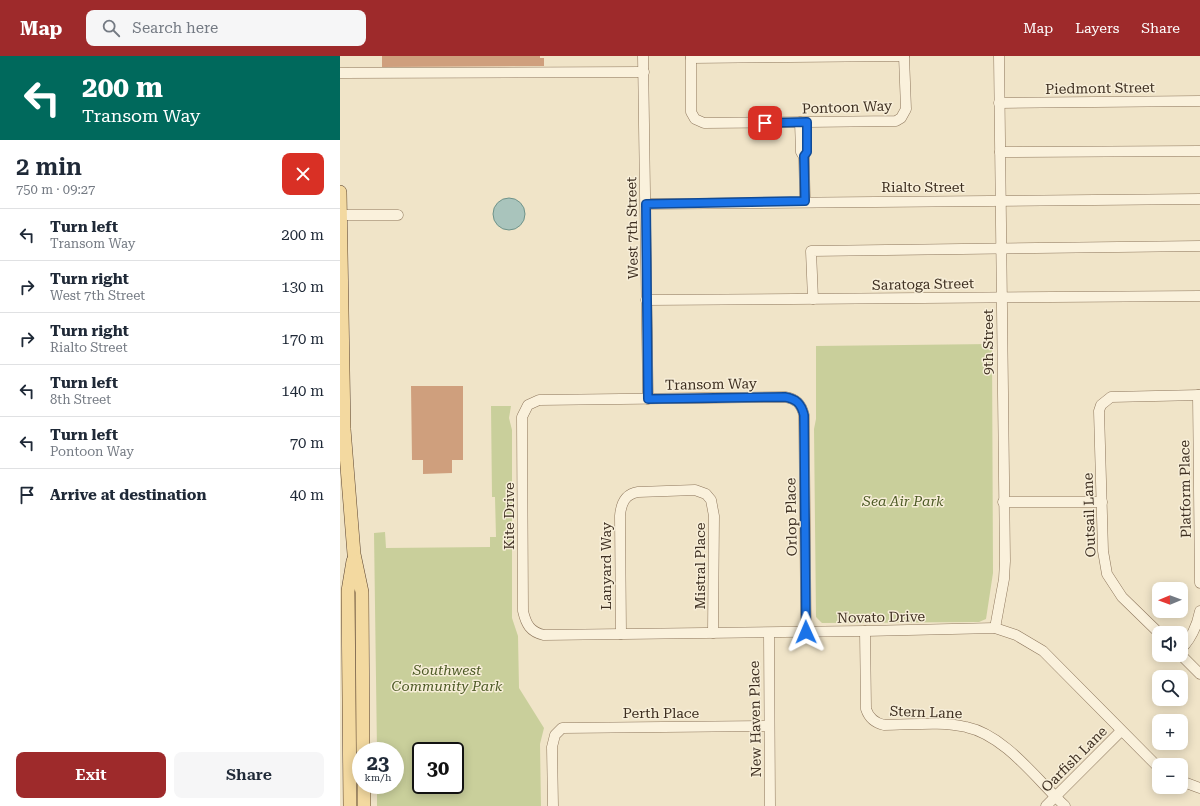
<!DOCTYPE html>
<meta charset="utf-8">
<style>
:root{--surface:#fff;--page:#f6f6f7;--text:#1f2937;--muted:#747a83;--line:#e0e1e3;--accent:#9e2a2b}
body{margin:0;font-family:"Roboto Serif",serif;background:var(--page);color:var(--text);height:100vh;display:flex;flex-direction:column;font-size:15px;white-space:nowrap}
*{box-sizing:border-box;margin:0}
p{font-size:13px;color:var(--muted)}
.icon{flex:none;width:22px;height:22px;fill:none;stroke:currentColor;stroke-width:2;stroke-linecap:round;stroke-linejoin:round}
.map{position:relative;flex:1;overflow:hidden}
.side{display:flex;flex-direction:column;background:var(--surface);width:340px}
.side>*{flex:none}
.banner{background:#00695c;color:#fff;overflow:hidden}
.needle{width:26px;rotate:269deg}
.tools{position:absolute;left:812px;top:526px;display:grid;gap:8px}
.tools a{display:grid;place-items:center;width:36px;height:36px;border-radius:8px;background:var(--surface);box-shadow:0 2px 10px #0003;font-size:20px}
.speed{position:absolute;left:12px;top:686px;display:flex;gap:8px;font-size:20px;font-weight:700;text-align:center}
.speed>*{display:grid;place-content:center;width:52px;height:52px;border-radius:50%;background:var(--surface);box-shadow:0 2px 10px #0003;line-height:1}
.speed small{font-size:10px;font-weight:400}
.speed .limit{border:2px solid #111;border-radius:6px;background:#fff;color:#111}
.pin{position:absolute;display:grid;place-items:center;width:34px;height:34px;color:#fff;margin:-17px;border-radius:8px;box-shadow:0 2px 6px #0006}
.me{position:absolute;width:44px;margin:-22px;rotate:359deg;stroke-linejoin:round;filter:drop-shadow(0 0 3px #0008)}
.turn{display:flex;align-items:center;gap:14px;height:84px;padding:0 16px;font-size:18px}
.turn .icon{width:52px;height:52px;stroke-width:2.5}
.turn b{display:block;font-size:28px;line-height:34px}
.round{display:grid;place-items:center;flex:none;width:42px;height:42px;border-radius:8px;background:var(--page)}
.overview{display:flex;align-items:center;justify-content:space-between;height:68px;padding:0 16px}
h1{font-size:24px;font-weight:600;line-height:30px}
.cta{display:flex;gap:8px;margin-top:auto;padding:8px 16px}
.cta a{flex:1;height:46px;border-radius:8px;background:var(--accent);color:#fff;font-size:16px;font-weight:600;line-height:46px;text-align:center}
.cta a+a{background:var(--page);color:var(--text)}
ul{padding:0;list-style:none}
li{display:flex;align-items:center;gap:12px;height:52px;padding:0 16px;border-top:1px solid var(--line)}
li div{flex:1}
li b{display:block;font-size:15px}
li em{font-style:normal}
header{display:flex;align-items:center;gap:24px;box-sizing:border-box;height:56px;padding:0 20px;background:var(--accent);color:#fff}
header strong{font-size:19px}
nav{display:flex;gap:22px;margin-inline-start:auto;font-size:14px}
.search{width:280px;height:36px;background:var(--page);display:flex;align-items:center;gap:10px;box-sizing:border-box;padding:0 14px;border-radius:8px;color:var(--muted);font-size:15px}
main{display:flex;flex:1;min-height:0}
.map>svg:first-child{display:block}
</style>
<header>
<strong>Map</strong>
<div class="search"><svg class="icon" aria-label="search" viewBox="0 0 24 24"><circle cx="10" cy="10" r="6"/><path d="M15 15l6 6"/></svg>Search here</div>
<nav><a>Map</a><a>Layers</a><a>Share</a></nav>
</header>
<main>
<section class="side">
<div class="banner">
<div class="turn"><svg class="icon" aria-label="left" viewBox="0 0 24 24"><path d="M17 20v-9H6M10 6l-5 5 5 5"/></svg><div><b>200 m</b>Transom Way</div></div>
</div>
<div class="overview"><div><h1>2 min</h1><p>750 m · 09:27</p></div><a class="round" style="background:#d93025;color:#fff"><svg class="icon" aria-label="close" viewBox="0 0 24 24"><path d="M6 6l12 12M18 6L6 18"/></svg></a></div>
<ul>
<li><svg class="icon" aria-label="left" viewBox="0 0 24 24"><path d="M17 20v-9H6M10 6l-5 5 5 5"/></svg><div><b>Turn left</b><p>Transom Way</p></div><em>200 m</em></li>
<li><svg class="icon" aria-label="right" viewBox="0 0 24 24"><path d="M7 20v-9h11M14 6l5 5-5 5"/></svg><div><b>Turn right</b><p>West 7th Street</p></div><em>130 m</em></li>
<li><svg class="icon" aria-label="right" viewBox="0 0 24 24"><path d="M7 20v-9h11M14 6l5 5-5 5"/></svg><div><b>Turn right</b><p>Rialto Street</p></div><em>170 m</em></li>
<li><svg class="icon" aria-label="left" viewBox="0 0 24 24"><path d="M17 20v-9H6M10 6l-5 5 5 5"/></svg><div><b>Turn left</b><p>8th Street</p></div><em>140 m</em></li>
<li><svg class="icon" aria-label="left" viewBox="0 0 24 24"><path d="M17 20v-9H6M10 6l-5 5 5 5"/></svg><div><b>Turn left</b><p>Pontoon Way</p></div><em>70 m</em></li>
<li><svg class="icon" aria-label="arrive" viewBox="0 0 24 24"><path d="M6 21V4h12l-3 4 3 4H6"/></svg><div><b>Arrive at destination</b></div><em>40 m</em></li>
</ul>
<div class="cta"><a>Exit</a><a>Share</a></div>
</section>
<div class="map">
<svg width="860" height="750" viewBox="0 0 860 750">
<rect width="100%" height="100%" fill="#f0e4c8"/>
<g fill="#c9cf9b" fill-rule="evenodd">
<polygon points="652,288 653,517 646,563 639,566 482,567 476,561 474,373 476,363 476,290"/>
<path d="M151 350H171L169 362 172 374V562L178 580 179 632 204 672 200 688 201 750H37V729H55V695H37L34 477 45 476 46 492 150 491V481H156L155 441H152ZM81 695H115V729H81Z"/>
</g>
<circle fill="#a9c4bc" stroke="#6f938a" cx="169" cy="158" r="16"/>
<g fill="#cf9f7d">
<polygon points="42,0 200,0 200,2 204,2 204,10 42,11"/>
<polygon points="71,330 123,330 123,404 112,404 112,417 83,418 83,404 72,404"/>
</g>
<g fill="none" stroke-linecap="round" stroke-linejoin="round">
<defs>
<g id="minor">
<polyline points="303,0 308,343"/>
<polyline points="351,0 351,56 355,63 364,67 556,65 561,62 566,53 564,0"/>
<polyline points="351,2 564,0"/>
<polyline points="0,17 304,16"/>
<polyline points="659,47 860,45"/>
<polyline points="460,66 461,96 464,101 465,145"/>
<polyline points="660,96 860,95"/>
<polyline points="306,148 860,143"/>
<polyline points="0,159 58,159"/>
<polyline points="473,243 471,195 860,190"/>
<polyline points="306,244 860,240"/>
<polyline points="858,339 860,527"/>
<polyline points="663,446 762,446"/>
<polyline points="655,572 664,523 665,505 659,0"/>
<path d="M525 575 526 653C529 662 535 667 544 669 571 669 600 665 626 671 665 679 697 724 725 750"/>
<path d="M466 576 464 359C461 347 456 343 445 341L199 344 188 349 182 361 183 555C186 568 190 576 204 579L525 575 655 572 676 579 703 595 819 712"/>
<polyline points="429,577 430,750"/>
<polyline points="819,577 782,541 767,518 763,495 759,355 761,349 771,341 860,339"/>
<path d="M281 578 280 460C281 447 285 438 298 436L355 434 366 438 371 444 374 460 373 577"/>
<path d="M841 593C852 582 857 570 860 555"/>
<polyline points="841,599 860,618"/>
<polyline points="841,725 860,732"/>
<polyline points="213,750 212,691 215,679 222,672 429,670"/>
<polyline points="706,750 781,675"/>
</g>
<g id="major">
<polyline points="0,136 4,373 14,498 22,536 23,695"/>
<polyline points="24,729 24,750"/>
<polyline points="10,750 8,535 13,505"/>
</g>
</defs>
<use href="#minor" stroke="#8d765c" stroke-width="11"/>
<use href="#major" stroke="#5b4430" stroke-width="14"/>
<use href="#minor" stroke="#faf1dc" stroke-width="10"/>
<use href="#major" stroke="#f3d9a0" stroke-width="13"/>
</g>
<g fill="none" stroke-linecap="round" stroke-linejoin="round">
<defs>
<path id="route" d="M425 67 467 66V96L464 100 465 145 306 148 308 343 445 341C456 343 461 347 464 359L466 576"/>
</defs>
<use href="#route" stroke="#114b97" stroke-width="10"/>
<use href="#route" stroke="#1a73e8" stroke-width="7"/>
</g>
<g text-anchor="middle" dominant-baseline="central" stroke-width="3" stroke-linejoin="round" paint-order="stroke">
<g font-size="14" fill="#3d2e20" stroke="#f7eed8">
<text transform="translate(760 32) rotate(-1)">Piedmont Street</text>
<text transform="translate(507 51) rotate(-2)">Pontoon Way</text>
<text x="583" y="131">Rialto Street</text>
<text transform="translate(292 172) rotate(-91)">West 7th Street</text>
<text transform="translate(583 228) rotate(-1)">Saratoga Street</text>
<text transform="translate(648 286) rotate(-90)">9th Street</text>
<text transform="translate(371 328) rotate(-1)">Transom Way</text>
<text transform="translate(845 433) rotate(-91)">Platform Place</text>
<text transform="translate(749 459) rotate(-92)">Outsail Lane</text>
<text transform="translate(169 460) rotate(-90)">Kite Drive</text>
<text transform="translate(451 461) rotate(-91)">Orlop Place</text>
<text transform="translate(266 510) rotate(-90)">Lanyard Way</text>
<text transform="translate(360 510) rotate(-90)">Mistral Place</text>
<text transform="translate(541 561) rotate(-1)">Novato Drive</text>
<text transform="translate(586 656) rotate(2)">Stern Lane</text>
<text x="321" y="657">Perth Place</text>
<text transform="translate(415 663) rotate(-91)">New Haven Place</text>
<text transform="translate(734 703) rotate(-45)">Oarfish Lane</text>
</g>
<g font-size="14" font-style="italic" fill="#4d5a26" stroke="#f7eed8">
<text x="563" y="445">Sea Air Park</text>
<text x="107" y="614">Southwest<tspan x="107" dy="16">Community Park</tspan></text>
</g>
</g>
</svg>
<div class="tools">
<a><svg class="needle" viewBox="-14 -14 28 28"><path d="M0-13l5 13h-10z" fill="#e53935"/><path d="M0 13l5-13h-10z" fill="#747a83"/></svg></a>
<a><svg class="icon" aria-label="sound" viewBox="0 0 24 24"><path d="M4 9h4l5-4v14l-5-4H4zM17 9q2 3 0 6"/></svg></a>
<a><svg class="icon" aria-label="search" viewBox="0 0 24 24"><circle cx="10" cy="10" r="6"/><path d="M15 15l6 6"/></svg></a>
<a>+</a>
<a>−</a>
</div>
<div class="speed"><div>23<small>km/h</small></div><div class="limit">30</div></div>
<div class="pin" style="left:425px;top:67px;background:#d93025"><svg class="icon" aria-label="arrive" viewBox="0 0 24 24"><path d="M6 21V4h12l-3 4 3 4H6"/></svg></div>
<svg class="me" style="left:466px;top:576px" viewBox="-20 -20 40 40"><path d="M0-17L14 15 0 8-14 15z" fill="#1a73e8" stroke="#fff" stroke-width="4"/></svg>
</div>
</main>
